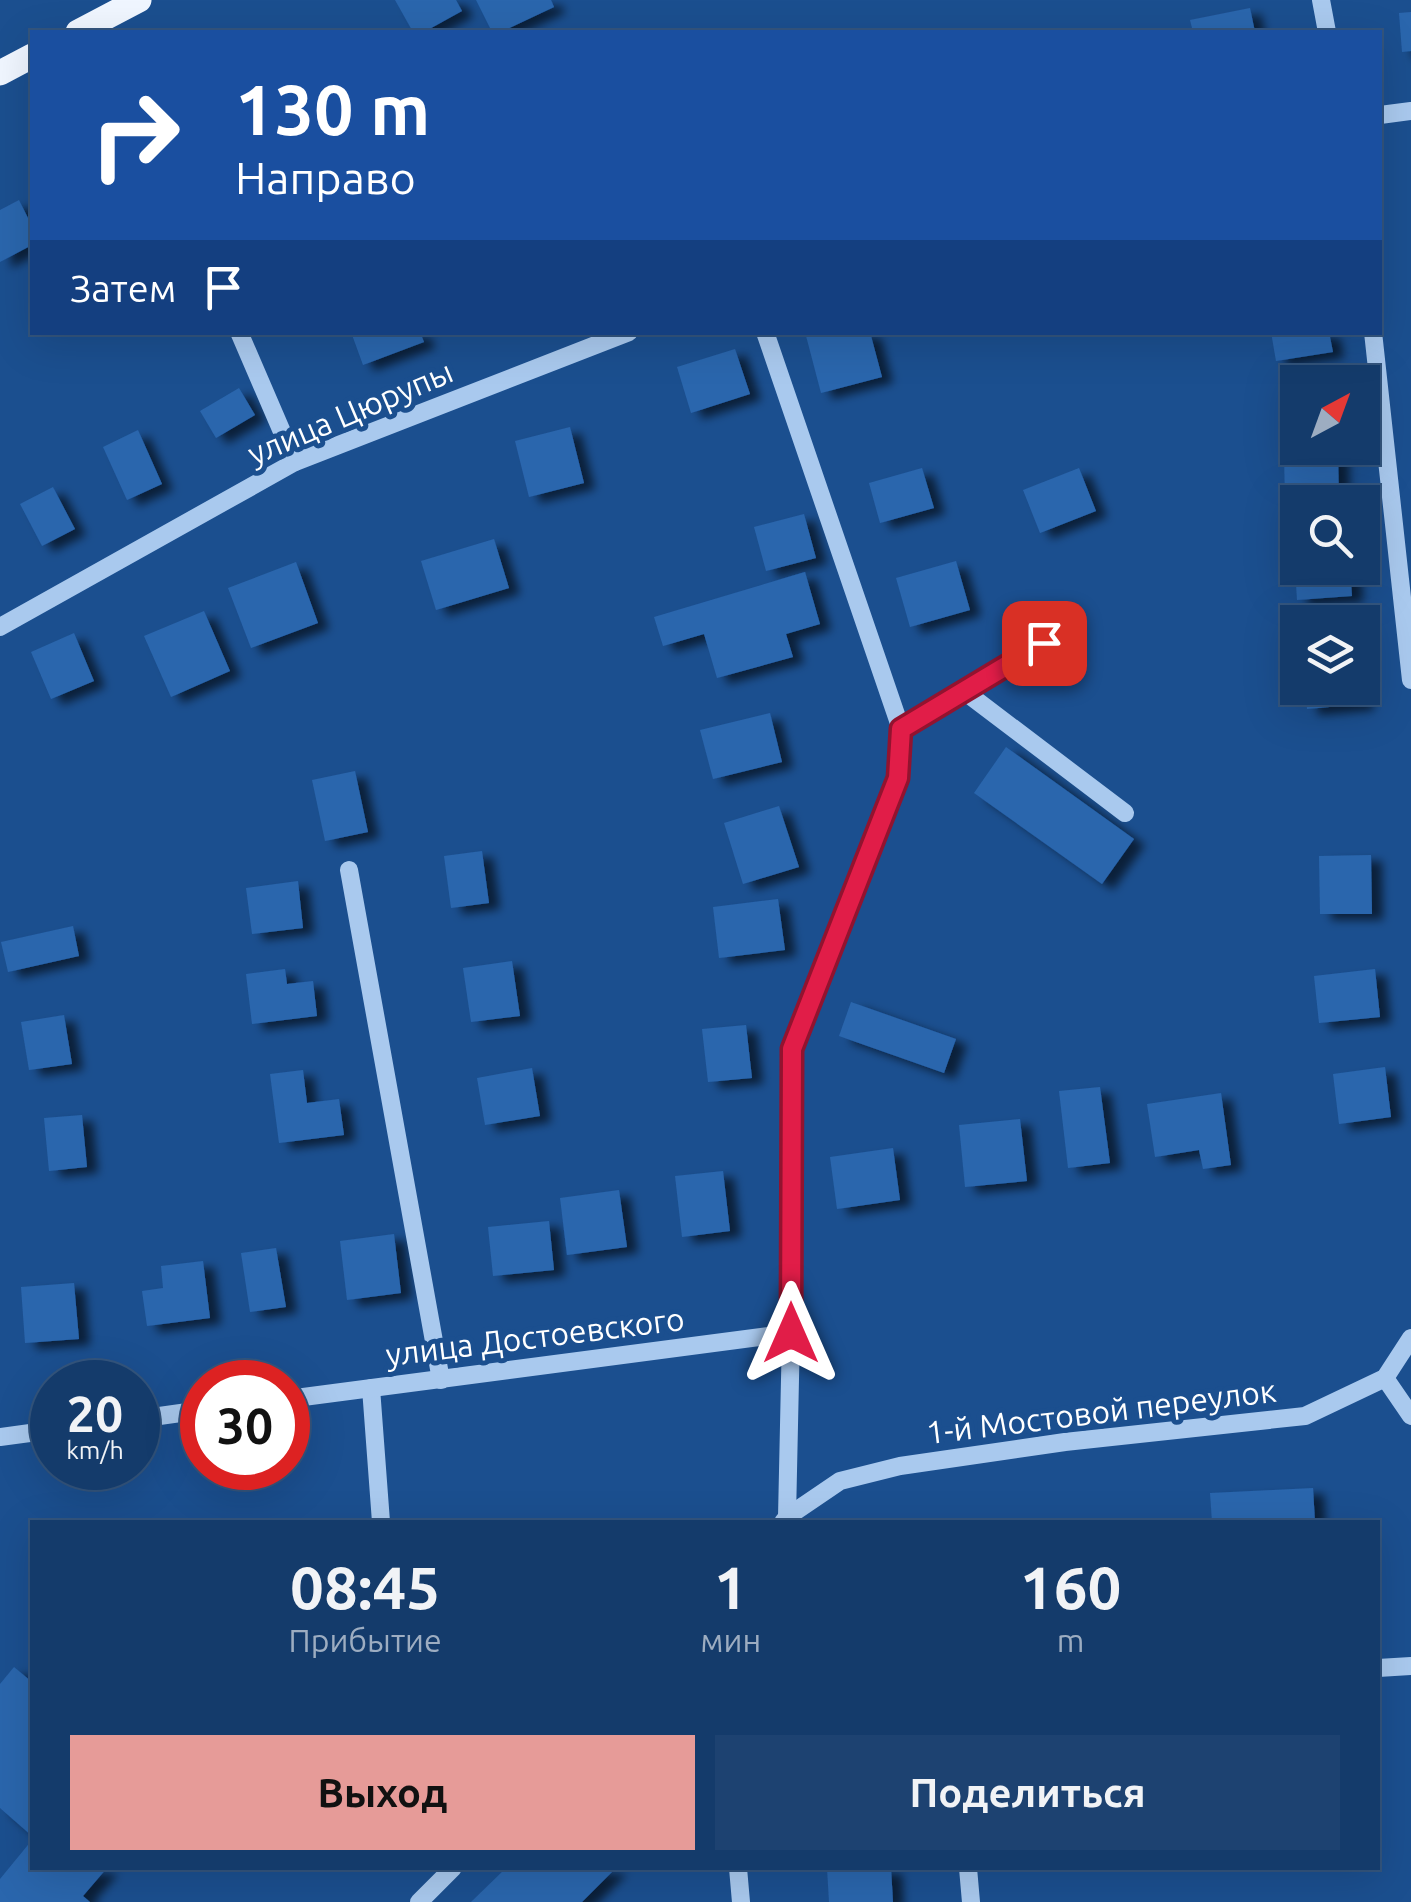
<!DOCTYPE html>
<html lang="ru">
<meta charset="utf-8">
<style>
:root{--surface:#143b6b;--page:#1d4271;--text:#f1f3f6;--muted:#9dadc1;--line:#33557e;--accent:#e69b98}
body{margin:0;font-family:Ubuntu,sans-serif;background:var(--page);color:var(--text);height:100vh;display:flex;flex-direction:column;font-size:38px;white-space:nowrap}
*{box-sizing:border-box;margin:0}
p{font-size:32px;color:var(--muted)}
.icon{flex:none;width:55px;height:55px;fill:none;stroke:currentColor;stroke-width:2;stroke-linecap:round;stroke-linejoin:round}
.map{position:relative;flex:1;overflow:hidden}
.details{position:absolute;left:30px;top:1520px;width:1350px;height:350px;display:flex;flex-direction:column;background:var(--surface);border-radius:0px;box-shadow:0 10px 40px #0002,0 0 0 2px var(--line)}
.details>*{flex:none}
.banner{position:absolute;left:30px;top:30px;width:1352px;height:305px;border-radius:0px;box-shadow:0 10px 40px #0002,0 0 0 2px var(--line);background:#1a4fa0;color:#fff;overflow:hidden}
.needle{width:65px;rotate:41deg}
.controls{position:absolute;left:1280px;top:365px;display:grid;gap:20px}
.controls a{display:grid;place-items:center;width:100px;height:100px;border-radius:0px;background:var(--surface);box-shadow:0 10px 40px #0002,0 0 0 2px var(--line);font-size:50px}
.speed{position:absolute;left:30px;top:1360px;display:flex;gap:20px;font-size:50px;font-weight:700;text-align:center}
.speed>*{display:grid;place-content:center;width:130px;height:130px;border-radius:50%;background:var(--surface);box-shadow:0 10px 40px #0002,0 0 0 2px var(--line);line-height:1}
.speed small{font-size:25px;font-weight:400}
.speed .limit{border:15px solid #d22;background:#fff;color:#111}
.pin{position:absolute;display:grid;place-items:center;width:85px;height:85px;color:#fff;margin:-42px;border-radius:20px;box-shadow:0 5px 15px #0006}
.me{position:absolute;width:110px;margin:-55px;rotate:0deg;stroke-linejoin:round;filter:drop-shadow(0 0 8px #0008)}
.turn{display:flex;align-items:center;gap:35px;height:210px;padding:0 40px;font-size:45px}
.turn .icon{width:130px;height:130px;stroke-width:2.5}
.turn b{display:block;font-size:70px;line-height:85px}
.then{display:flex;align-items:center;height:95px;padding:0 40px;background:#0003;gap:20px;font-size:38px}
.eta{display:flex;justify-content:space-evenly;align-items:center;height:170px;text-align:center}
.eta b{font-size:60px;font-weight:700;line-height:70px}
.cta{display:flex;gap:20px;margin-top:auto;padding:20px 40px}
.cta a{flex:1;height:115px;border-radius:0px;background:var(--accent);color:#111;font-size:40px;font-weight:700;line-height:115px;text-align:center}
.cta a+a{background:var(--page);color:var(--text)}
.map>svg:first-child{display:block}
</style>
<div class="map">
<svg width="1411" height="1902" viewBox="0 0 1411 1902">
<defs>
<filter id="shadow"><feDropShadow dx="11" dy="6" stdDeviation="5" flood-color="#0009"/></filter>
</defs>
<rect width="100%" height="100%" fill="#1b4f8f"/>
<g fill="#2a66ad" filter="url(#shadow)">
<polygon points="395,0 456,0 462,11 424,32 413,32"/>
<polygon points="476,0 551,0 554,7 501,32 492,32"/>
<polygon points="1250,8 1255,32 1193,32 1190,20"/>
<polygon points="1411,12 1411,51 1402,52 1399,13"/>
<polygon points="19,200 32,226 32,245 0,262 0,210"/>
<polygon points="351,332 420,332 424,342 363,365"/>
<polygon points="805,332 870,332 882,377 821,393"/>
<polygon points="1271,332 1329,332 1333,352 1276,361"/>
<polygon points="735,349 750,394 691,413 677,367"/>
<polygon points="239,388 255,415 216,438 200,411"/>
<polygon points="570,427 584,483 529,497 515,441"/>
<polygon points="138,430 162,484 127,500 103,447"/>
<polygon points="1338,451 1339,502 1285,504 1284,452"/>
<polygon points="922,468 934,508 880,523 869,483"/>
<polygon points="1079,468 1096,511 1040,533 1023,490"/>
<polygon points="53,487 75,529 42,546 20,504"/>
<polygon points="804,514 816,558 766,571 754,527"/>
<polygon points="494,539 509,588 436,610 421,561"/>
<polygon points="956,561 970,610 910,627 896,578"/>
<polygon points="296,562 318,623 251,648 228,588"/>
<polygon points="1314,568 1350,568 1352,596 1297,600 1295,569"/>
<polygon points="805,572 820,624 786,634 793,657 717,678 704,634 663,646 654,617"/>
<polygon points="204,611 230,671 171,697 144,636"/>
<polygon points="74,633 94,681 51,699 31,652"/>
<polygon points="1306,688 1361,688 1363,704 1307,709"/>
<polygon points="770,713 782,762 713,779 700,730"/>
<polygon points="1006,747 1134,839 1102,884 974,793"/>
<polygon points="355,771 368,832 325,841 312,780"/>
<polygon points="779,806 799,867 743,884 724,823"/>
<polygon points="482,851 489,903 451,908 444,856"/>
<polygon points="1371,855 1372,914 1320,914 1319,856"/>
<polygon points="298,881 303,928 252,934 246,888"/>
<polygon points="778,899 785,950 719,958 713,907"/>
<polygon points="73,926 79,956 8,972 1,942"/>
<polygon points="512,961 520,1016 471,1022 463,968"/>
<polygon points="285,969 287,984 313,981 317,1016 252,1024 246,974"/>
<polygon points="1375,969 1380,1017 1319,1023 1314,976"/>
<polygon points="851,1002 956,1039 944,1073 839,1036"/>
<polygon points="64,1015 72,1064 29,1070 21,1022"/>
<polygon points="746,1025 752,1078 708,1082 702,1029"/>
<polygon points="1385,1067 1391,1117 1339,1124 1333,1074"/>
<polygon points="532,1068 540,1116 485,1125 477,1078"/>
<polygon points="303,1070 307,1103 339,1099 344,1135 279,1143 270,1074"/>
<polygon points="1100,1087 1110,1163 1068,1168 1059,1091"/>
<polygon points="1221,1093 1231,1165 1203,1169 1199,1150 1155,1157 1147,1104"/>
<polygon points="82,1115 87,1167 49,1171 44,1118"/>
<polygon points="1020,1119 1027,1181 965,1187 959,1125"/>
<polygon points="893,1148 900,1200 837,1209 830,1157"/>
<polygon points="723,1171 730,1231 682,1237 675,1176"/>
<polygon points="619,1190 627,1247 567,1255 560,1198"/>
<polygon points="549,1221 554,1270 493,1276 488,1227"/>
<polygon points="394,1234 401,1293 347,1300 340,1241"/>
<polygon points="276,1248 286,1307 250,1312 241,1253"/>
<polygon points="203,1261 210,1318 147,1326 142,1291 163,1288 161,1266"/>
<polygon points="74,1283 79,1339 25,1343 21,1287"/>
<polygon points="1313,1488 1315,1522 1212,1522 1210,1493"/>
<polygon points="14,1667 32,1682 32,1836 0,1808 0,1684"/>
<polygon points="32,1840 32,1868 107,1868 83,1896 90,1902 0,1902 0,1879"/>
<polygon points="506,1868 616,1868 582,1902 471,1902"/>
<polygon points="827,1868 891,1868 893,1902 829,1902"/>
</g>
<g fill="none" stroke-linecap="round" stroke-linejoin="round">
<g stroke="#a9c9ee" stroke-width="18">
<polyline points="1321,0 1327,32"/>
<polyline points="1380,115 1411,111"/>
<polyline points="239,332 295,462"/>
<polyline points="765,332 901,729 898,778 792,1049 791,1333 787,1517"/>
<polyline points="1373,332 1411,680"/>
<polyline points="0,627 295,462 629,332"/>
<polyline points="964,691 1125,813"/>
<polyline points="901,729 1044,643"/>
<polyline points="349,870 441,1380"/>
<polyline points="1385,1378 1411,1416"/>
<polyline points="371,1388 381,1522"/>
<polyline points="288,1399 791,1333"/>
<polyline points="138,1419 202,1410"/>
<polyline points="0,1437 52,1430"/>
<polyline points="783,1522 787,1517 840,1481 900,1466 1065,1442 1305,1416 1385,1378 1411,1338"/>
<polyline points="1378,1668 1411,1666"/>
<polyline points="738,1868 741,1902"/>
<polyline points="968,1868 971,1902"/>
<polyline points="419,1902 453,1868"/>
</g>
<g stroke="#f0f6ff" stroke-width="25">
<polyline points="78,32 139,0"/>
<polyline points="0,73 32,56"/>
</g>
</g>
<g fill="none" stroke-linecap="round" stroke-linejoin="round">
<defs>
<polyline id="route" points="791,1333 792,1049 898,778 901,729 1044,643"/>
</defs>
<use href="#route" stroke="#92132f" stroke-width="25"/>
<use href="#route" stroke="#e11d48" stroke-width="18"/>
</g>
<g text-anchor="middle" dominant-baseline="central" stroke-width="10" stroke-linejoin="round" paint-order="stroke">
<g font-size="32" fill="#fff" stroke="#1b4f8f">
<text transform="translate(350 412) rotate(-23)">улица Цюрупы</text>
<text transform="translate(535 1336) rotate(-7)">улица Достоевского</text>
<text transform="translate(1101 1411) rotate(-7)">1-й Мостовой переулок</text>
</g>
</g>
</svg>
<div class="controls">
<a><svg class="needle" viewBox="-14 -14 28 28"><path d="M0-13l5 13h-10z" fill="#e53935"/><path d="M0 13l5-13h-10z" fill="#9dadc1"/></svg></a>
<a><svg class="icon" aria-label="search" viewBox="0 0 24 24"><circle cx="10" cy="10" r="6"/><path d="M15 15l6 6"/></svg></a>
<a><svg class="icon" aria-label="layers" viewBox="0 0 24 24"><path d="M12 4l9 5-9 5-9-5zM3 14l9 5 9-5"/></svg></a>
</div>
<div class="speed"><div>20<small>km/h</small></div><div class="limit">30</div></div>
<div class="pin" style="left:1044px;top:643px;background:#d93025"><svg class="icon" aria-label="arrive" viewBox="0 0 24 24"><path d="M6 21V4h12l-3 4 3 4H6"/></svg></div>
<svg class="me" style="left:791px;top:1333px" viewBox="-20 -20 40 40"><path d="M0-17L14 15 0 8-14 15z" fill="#e11d48" stroke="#fff" stroke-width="4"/></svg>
<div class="banner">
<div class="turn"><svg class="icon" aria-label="right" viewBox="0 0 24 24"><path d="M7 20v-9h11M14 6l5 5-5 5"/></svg><div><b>130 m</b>Направо</div></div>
<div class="then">Затем<svg class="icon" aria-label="arrive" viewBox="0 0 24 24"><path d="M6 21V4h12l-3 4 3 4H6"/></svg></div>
</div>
<section class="details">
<div class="eta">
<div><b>08:45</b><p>Прибытие</p></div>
<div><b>1</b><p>мин</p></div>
<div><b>160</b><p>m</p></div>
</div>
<div class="cta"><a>Выход</a><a>Поделиться</a></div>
</section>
</div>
